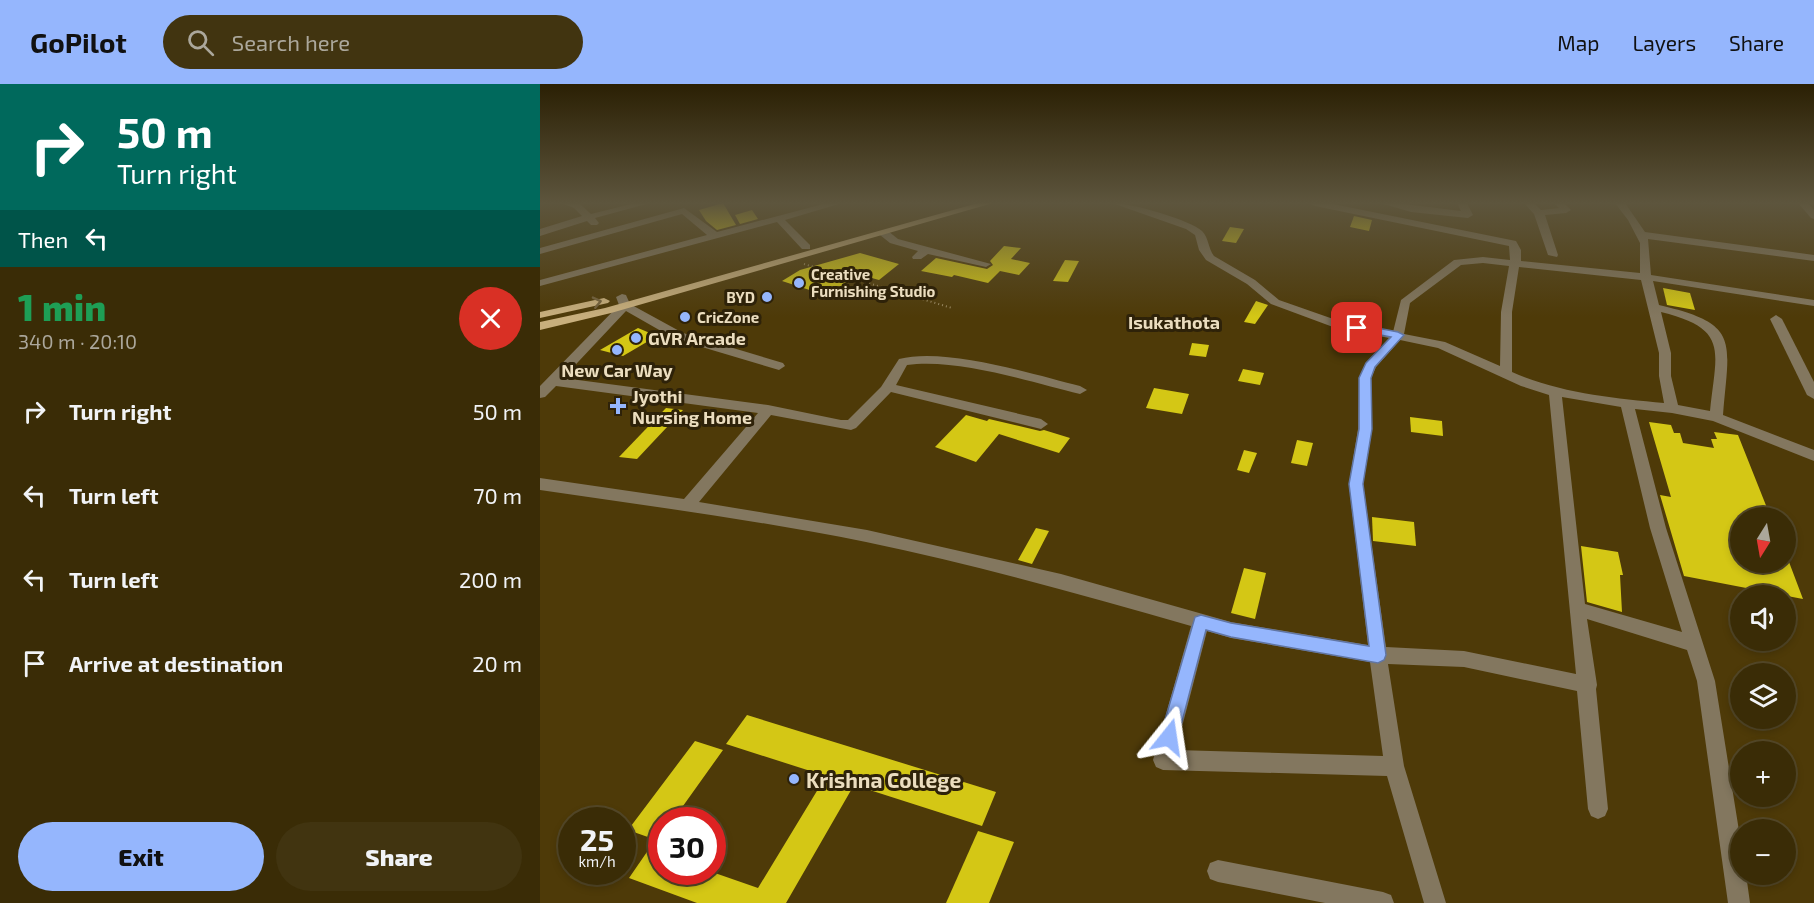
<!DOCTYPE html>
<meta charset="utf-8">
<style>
:root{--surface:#3a2c06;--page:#413410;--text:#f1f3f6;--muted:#aba79b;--line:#544828;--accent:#95b6fd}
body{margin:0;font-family:"Exo 2",sans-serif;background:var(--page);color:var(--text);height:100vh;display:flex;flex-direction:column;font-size:22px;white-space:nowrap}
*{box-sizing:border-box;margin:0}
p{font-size:20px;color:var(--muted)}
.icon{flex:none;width:33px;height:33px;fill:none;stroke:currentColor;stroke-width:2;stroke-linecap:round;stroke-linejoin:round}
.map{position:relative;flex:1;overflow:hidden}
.details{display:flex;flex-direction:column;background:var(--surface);width:540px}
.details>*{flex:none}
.top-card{background:#00695c;color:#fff;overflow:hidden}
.needle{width:39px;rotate:191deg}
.controls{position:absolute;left:1190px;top:423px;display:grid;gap:12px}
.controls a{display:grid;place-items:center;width:66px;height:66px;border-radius:50%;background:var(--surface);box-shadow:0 3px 9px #0003,0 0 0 2px var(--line);font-size:30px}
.speed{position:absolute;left:18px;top:723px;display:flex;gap:12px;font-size:30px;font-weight:700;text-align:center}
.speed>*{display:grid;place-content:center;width:78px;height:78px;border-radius:50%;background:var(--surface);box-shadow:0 3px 9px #0003,0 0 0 2px var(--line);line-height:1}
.speed small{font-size:15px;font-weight:400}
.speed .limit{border:9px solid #d22;background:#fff;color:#111}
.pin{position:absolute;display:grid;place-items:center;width:51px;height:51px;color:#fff;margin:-26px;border-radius:12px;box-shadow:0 3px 9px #0006}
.me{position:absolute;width:66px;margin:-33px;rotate:15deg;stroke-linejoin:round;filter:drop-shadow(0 0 4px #0008)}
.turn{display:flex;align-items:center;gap:21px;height:126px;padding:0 18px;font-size:27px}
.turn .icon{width:78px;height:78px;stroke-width:2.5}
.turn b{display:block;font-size:42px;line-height:51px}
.then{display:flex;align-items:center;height:57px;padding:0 18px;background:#0003;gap:12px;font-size:22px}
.round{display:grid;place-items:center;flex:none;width:63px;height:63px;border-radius:32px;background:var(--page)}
.headline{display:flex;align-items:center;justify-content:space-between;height:102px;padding:0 18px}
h1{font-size:36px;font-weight:800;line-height:45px;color:#1e9e55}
.primary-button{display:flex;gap:12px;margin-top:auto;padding:12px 18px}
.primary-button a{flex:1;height:69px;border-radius:36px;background:var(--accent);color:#111;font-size:24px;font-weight:800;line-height:69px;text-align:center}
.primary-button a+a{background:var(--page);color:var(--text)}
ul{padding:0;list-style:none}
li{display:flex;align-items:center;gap:18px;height:84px;padding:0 18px}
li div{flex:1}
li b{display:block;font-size:22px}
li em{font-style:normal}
header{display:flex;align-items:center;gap:36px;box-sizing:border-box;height:84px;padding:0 30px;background:var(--accent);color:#111}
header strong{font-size:28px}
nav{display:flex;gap:33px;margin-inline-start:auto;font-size:21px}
.search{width:420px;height:54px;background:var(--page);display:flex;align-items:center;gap:15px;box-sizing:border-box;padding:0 21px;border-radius:33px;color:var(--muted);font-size:22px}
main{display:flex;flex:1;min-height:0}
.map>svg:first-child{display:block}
</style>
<header>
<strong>GoPilot</strong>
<div class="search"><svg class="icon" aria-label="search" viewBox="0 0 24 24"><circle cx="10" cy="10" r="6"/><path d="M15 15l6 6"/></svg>Search here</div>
<nav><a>Map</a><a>Layers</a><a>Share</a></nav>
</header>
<main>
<section class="details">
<div class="top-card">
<div class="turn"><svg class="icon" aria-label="right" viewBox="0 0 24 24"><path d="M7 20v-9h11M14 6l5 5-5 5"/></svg><div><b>50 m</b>Turn right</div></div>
<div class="then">Then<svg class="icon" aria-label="left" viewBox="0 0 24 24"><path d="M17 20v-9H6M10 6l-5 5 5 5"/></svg></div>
</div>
<div class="headline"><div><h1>1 min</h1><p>340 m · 20:10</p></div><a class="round" style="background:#d93025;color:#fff"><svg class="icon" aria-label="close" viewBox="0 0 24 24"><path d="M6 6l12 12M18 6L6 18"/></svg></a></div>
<ul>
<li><svg class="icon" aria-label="right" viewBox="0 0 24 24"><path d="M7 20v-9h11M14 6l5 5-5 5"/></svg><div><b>Turn right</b></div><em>50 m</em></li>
<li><svg class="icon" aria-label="left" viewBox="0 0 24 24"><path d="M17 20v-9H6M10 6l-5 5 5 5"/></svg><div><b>Turn left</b></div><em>70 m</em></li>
<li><svg class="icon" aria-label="left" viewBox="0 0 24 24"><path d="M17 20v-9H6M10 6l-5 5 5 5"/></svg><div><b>Turn left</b></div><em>200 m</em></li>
<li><svg class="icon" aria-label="arrive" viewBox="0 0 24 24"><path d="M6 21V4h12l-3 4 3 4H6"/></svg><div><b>Arrive at destination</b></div><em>20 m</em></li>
</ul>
<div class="primary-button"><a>Exit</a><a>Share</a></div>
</section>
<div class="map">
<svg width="1274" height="819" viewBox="0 0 1274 819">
<rect width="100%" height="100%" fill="#4e3a08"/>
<g fill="#d4c715">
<polygon points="183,119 196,141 177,146 166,137 159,126"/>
<polygon points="212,126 218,135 200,140 195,131"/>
<polygon points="814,132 832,136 829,147 810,143"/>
<polygon points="690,143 704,145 696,159 682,157"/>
<polygon points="464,162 481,164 471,175 490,179 479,191 460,187 448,199 414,191 412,193 381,187 396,174 447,185 453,181 450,177"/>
<polygon points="320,169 359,180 339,196 321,191 288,212 242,197 260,186"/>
<polygon points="525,176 539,177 528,198 513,197"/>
<polygon points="1123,204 1150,209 1155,226 1127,221"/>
<polygon points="716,217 728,221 715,240 704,238"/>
<polygon points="98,244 117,252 83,272 60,266"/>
<polygon points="652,259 669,261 666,273 649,271"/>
<polygon points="703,285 724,289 720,301 698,297"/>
<polygon points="614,304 649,310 642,330 606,324"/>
<polygon points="126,324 143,326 97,375 79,373"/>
<polygon points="426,331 447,337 449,335 500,347 504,346 530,354 519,369 459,350 436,378 395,363"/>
<polygon points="870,333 902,337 903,352 871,348"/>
<polygon points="1109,338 1131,341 1134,349 1140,349 1143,359 1174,364 1171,355 1177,355 1174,348 1198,351 1231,434 1200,434 1200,447 1190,446 1200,478 1249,478 1263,515 1144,492 1120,411 1131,413"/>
<polygon points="757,356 773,359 767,382 751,379"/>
<polygon points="704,366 717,369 709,389 697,386"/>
<polygon points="832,433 874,438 876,462 833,457"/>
<polygon points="496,444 509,447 492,480 478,476"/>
<polygon points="1041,462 1078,468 1083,491 1080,491 1082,528 1047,518"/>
<polygon points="704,484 726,489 715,535 691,529"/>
<polygon points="207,631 456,708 442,742 314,701 246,819 157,819 89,794 109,765 122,769 122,788 172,788 218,804 286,692 186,660"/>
<polygon points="155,657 183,666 133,736 122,736 122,758 88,746"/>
<polygon points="438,747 474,758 449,819 406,819"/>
</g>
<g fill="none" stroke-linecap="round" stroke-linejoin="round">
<polyline stroke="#9d8c64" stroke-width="2" stroke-dasharray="1 3" stroke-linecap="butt" points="264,180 412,224"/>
<g fill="#83775f" fill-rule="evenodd">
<polygon points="21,119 40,120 51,130 95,119 110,119 55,134 59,139 57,141 51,141 47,137 0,152 0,145 42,132 34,124"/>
<polygon points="287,119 302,119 245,136 270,161 270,165 262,165 237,138 0,202 0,196 167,151 142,130 0,170 0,164 144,124 177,148"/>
<path d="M572 119C588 118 651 136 662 147 669 154 668 164 674 172L715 196 739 216 799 237 853 248 861 216 914 176 943 173 970 176 969 162 775 122 770 119H788L976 157 981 166V177L1100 189V159L1088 136 1075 119H1085L1105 148 1274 171V177L1108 155 1111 191 1274 216V222L1113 197 1119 221C1201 240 1189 256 1183 331L1274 366V377L1173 337 1132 329 1095 325 1126 444 1175 597 1200 753V790H1206L1210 819H1188L1157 597 1147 566 1047 535 1057 601 1056 605 1068 725 1065 732 1058 735 1051 732 1048 725 1037 607 924 583 848 580 864 682 906 819H884L847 692 623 686 616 683 613 676 651 542C544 511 436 481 326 458 217 436 109 422 0 406V394L144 415 218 329 16 302 5 313 0 314V302L79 221 76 213 82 210 86 211 90 220 143 249 243 279 245 282 239 286 135 255 86 227 23 294 228 321 301 336H308L341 303 359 275C406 263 492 290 540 302L547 306 540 310C490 298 418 274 367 281L356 301 501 335 508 340 501 345 351 308 316 344 311 346 231 331 159 418 327 446 521 490 691 538 828 561 809 400 818 345 819 294 826 279 849 254 793 243 731 220 707 200 666 176 659 166 655 151 646 145ZM943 179 969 182 961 228 960 282 905 258 864 250 870 219 921 181ZM979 183 1101 196 1119 269V292L1124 319C1073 314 1020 309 972 288V228ZM1121 228C1190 245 1176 267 1170 327L1138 321 1131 292V269ZM860 256 898 264 981 302 1009 311 1036 590 924 567 846 563 823 400 832 345 831 294 836 283ZM1022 313 1081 323 1110 444 1142 548 1045 520ZM667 547 691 554 830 578 843 672 636 666Z"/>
<polygon points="840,119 856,119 921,127 917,119 927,119 933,131 928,134 871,128"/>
<polygon points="984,119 994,119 1001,126 1019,124 1014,119 1024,119 1031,126 1026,129 1005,131 1018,171 1017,173 1008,171 994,130"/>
<polygon points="1258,119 1268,119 1274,126 1274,135 1271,134"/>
<polygon points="340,147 348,147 358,155 451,180 446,183 388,170 381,175 373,175 372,173 378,167 350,159 340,151"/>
<polygon points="1236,231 1242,235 1274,298 1274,315 1267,311 1230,235"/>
<polygon points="678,776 843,808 851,811 854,819 785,819 678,798 670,795 667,787 670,779"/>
</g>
<g fill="#c8af7d" fill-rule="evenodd">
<polygon points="438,119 453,119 71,229 0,246 0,238 65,224"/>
<polygon points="64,214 70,217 68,219 0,234 0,228"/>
</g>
</g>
<defs><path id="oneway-chevron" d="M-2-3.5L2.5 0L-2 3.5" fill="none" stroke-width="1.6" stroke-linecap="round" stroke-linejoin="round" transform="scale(1.5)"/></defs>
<use stroke="#73613d" href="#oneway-chevron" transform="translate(57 218) rotate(-13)"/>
<linearGradient id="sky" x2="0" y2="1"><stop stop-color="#2b2004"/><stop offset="0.51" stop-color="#5d553d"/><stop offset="1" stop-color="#5d553d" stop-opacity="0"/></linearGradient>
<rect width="1274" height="233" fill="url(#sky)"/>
<polygon fill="#95b6fd" stroke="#6176a4" stroke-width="1.5" points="817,240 858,248 864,251 835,283 831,294 832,345 823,400 846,571 844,576 838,579 691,553 666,546 638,653 635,659 629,661 623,659 620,653 655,533 661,531 691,539 829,562 809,400 819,345 819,294 826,279 851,253 814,246 812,244"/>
<g fill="#95b6fd" stroke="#2e2209" stroke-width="2">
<circle cx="259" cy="199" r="6"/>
<circle cx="227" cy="213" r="6"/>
<circle cx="145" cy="233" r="6"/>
<circle cx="96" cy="254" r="6"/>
<circle cx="77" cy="266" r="6"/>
<path d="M75 313h6v6h6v6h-6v6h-6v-6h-6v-6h6z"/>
<circle cx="254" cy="695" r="6"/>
</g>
<g text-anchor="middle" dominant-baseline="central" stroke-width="6" stroke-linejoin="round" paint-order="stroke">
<g font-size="15" font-weight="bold" fill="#ebddbf" stroke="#2e2209" text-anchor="start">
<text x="271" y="190">Creative<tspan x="271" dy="17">Furnishing Studio</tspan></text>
<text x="215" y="213" text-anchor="end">BYD</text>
<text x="157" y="233">CricZone</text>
</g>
<g font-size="18" font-weight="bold" fill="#ebddbf" stroke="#2e2209">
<text x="634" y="238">Isukathota</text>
</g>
<g font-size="18" font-weight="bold" fill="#ebddbf" stroke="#2e2209" text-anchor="start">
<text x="108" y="254">GVR Arcade</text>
<text x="77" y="286" text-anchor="middle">New Car Way</text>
<text x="92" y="312">Jyothi<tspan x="92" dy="21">Nursing Home</tspan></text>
</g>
<g font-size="21" font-weight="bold" fill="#ebddbf" stroke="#2e2209" text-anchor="start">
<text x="266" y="695">Krishna College</text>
</g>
</g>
</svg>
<div class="controls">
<a><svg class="needle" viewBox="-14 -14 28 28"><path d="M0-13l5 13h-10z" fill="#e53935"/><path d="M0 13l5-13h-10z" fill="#aba79b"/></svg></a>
<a><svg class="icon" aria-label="sound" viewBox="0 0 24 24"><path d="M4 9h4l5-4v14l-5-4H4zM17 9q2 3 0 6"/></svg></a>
<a><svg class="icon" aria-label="layers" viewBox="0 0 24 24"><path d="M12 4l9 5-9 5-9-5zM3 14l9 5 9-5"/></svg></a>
<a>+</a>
<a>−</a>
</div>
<div class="speed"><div>25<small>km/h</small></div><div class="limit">30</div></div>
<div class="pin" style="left:817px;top:244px;background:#d93025"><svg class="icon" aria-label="arrive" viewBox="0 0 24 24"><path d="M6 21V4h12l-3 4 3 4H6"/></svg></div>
<svg class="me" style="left:629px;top:653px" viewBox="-20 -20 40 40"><path d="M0-17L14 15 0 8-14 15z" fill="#95b6fd" stroke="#fff" stroke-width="4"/></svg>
</div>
</main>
